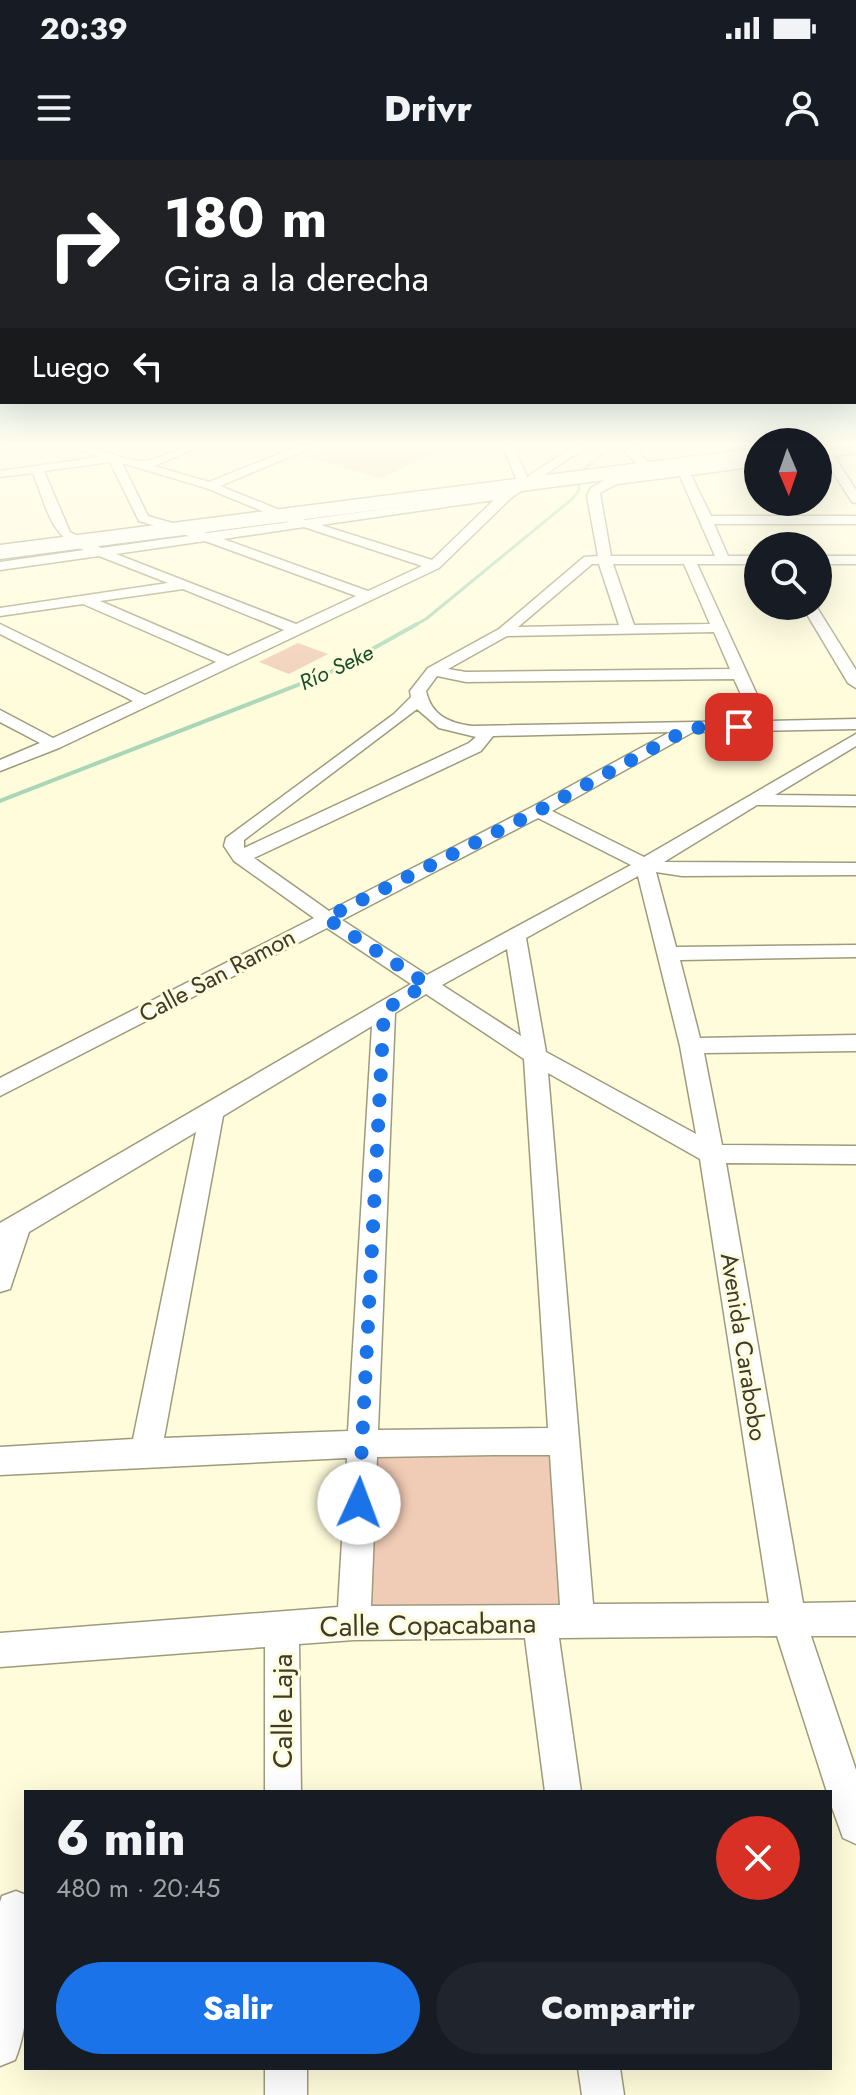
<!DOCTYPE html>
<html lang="es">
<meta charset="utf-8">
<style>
:root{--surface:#171b24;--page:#20242c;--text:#f1f3f6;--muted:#9ea1a6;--accent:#1a73e8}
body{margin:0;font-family:Jost,sans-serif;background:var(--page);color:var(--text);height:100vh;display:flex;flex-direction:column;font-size:30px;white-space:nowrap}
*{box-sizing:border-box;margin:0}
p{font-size:26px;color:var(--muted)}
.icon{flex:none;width:44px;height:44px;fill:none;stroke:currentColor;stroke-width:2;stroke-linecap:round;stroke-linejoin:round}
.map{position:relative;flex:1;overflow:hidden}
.details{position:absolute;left:24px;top:1630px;width:808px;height:280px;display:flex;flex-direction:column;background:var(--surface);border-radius:0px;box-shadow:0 8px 32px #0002}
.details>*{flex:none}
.banner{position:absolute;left:0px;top:0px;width:856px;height:244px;box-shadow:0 8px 32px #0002;background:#202124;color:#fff;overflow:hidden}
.needle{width:52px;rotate:178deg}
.fabs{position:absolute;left:744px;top:268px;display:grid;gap:16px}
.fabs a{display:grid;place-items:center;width:88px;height:88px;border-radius:50%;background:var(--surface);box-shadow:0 8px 32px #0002;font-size:40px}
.pin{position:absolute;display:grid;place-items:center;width:68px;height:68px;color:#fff;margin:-34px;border-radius:16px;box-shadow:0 4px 12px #0006}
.me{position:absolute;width:88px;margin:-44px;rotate:2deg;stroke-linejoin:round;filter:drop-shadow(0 0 6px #0008)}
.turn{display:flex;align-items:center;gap:28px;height:168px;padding:0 32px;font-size:36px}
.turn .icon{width:104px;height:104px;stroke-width:2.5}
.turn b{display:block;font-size:56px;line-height:68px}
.then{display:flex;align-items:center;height:76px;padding:0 32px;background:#0003;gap:16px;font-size:30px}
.round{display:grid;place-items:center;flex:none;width:84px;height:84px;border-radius:42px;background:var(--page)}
.summary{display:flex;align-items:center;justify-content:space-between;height:136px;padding:0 32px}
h1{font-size:48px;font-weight:800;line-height:60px}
.button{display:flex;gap:16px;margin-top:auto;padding:16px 32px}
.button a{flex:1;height:92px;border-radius:48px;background:var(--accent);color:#fff;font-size:32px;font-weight:800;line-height:92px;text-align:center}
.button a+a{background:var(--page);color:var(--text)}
.status{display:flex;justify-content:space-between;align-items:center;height:56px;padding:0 40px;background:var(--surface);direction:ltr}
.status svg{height:22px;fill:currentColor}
header{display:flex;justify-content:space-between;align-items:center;height:104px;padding:0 32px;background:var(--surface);font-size:36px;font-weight:800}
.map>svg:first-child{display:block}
</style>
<div class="status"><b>20:39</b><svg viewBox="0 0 49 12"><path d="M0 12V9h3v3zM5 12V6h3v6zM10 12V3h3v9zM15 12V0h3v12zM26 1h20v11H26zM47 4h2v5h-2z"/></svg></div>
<header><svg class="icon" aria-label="menu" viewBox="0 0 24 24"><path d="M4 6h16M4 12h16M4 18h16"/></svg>Drivr<svg class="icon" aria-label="person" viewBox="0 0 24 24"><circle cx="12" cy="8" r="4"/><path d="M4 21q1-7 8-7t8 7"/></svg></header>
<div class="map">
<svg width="856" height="1935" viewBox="0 0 856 1935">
<rect width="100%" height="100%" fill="#fffcdb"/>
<g fill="#f0cbb5">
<polygon points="325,286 454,286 381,318 300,296"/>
<polygon points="298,483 328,494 289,514 259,502"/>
<polygon points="372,1292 550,1292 562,1446 367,1445"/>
</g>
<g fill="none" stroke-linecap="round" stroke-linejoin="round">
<polyline stroke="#a7d7b7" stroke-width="3" points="413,466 426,459 572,339 579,330 580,312 613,286"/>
<polyline stroke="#a7d7b7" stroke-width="4" points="0,641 331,512 417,464"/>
<defs>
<g id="minor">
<path d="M71 286C96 286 115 298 139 301 153 303 180 286 200 286L154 306 209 322 299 286H315L220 326 305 360 504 332 518 323 503 286H514L527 317 574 286H587L511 338 439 408 59 588 0 611V600L40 583 0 562V550L53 578 133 541 0 474V464L145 535 216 502 83 444 0 456V448L168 423 99 396 0 410V402L84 390C50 377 46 345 33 313L0 317V311L100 297ZM110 302 139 361 189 376 101 388 70 372 44 311ZM122 303 206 328 289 362 207 373 148 356ZM494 340 432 400 321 365ZM304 367 422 406 368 431 223 379ZM205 381 356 436 296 464 116 394ZM183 429 284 470 228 496 100 441Z"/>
<polygon points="631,286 644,286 638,292 650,305 650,309 642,309 625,292"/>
<polygon points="818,286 828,286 830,290 856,287 856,293 834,296 856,330 856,343 852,342 824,298 818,298"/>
<path d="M758 300V306L691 315 711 356H856V364H714L728 396H758V404H697L769 561 856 559V569L693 572 552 651 644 697 856 574V586L775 635 856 636V646L757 645 664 702 856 703V715L682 716 656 712 676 787 856 785V797L680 800 700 878 856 875V891L704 893 722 985 856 986V1004L726 1003 803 1443 856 1442V1476H811L856 1610V1684L843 1678 830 1642V1632H827L777 1476 559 1478 581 1632H545L525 1478 354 1480 299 1484 301 1632H265V1487L0 1507V1473L338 1447 347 1298 0 1315V1287L133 1279 196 972 29 1072 10 1129 0 1132V1063L411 824 327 768 0 936V918L314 758 234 701 224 686 226 678 394 554 411 537 410 531 428 508 499 469 584 397 598 396 587 336 591 328 628 307 634 310 632 315 674 310 669 304 675 301 686 309ZM680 316 715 396H611L600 333 617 324ZM592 404H599L619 465 518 467ZM613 404H684L710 464 634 465ZM714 472 730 509 466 512 448 509 507 476ZM437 516 466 522 734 519 753 561 472 566C449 563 431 555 426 531ZM417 549 439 568 476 577 469 583 244 688V680ZM670 572 532 647 329 751 254 698 481 591 493 576ZM538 658 631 705 427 815 342 760ZM638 716 680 886 696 974 546 892 526 778ZM507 789 521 876 442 825ZM426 834 524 899 548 1268 378 1270 395 853ZM372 866 348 1271 164 1278 223 956ZM548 913 700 999 769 1443 593 1444ZM493 1295H550L560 1445 371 1446 377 1297Z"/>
<rect x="818" y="396" width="38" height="8"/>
<polygon points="802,446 816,446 856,510 856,528 848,523"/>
<path d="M16 1731 26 1735C26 1787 35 1851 15 1900L0 1906V1742L2 1736Z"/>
<rect x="265" y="1908" width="42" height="27"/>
<polygon points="578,1908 620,1908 624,1935 582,1935"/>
</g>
<polygon id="trunk" points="758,288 758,300 0,399 0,385"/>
</defs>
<use href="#minor" stroke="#9e9b7d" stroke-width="3"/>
<use href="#trunk" stroke="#9e9b7d" stroke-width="3"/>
<use href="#minor" fill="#fff" fill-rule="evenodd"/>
<use href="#trunk" fill="#fff" fill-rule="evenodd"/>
</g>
<linearGradient id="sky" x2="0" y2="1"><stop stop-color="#8ec2d4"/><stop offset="0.51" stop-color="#fffeef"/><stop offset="1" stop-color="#fffeef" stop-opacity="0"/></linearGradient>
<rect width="856" height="557" fill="url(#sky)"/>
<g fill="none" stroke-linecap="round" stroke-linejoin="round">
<polyline stroke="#1a73e8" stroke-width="14" stroke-dasharray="0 25.2" points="359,1343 384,850 427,824 326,758 538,651 690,568 739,567"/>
</g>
<g text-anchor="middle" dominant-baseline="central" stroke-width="6" stroke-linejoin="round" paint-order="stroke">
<g font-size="22" font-style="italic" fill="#174e30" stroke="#fffcdb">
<text transform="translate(336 507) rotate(-25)">Río Seke</text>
</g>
<g font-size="24" fill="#3c3b2e" stroke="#fffcdb">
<text transform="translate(217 815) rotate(-28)">Calle San Ramon</text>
<text transform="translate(744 1187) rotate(81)">Avenida Carabobo</text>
</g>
<g font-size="28" fill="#3c3b2e" stroke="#fffcdb">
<text transform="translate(428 1465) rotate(-1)">Calle Copacabana</text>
<text transform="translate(282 1551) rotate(-90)">Calle Laja</text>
</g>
</g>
</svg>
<div class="fabs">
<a><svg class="needle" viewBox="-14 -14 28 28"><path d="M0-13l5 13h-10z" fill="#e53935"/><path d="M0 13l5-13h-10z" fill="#9ea1a6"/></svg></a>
<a><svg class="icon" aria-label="search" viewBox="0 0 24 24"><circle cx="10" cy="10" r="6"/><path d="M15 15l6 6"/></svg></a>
</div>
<div class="pin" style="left:739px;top:567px;background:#d93025"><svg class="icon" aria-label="arrive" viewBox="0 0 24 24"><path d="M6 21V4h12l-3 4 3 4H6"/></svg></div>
<svg class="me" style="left:359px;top:1343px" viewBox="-20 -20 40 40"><circle r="19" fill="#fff"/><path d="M0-13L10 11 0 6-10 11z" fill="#1a73e8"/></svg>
<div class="banner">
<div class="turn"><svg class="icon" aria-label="right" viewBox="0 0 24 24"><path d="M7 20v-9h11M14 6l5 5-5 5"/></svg><div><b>180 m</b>Gira a la derecha</div></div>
<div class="then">Luego<svg class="icon" aria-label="left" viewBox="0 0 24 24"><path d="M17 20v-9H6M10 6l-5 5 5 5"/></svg></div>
</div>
<section class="details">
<div class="summary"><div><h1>6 min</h1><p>480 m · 20:45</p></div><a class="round" style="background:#d93025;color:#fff"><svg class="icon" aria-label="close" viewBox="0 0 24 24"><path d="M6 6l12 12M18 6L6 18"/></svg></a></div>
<div class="button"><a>Salir</a><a>Compartir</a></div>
</section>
</div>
